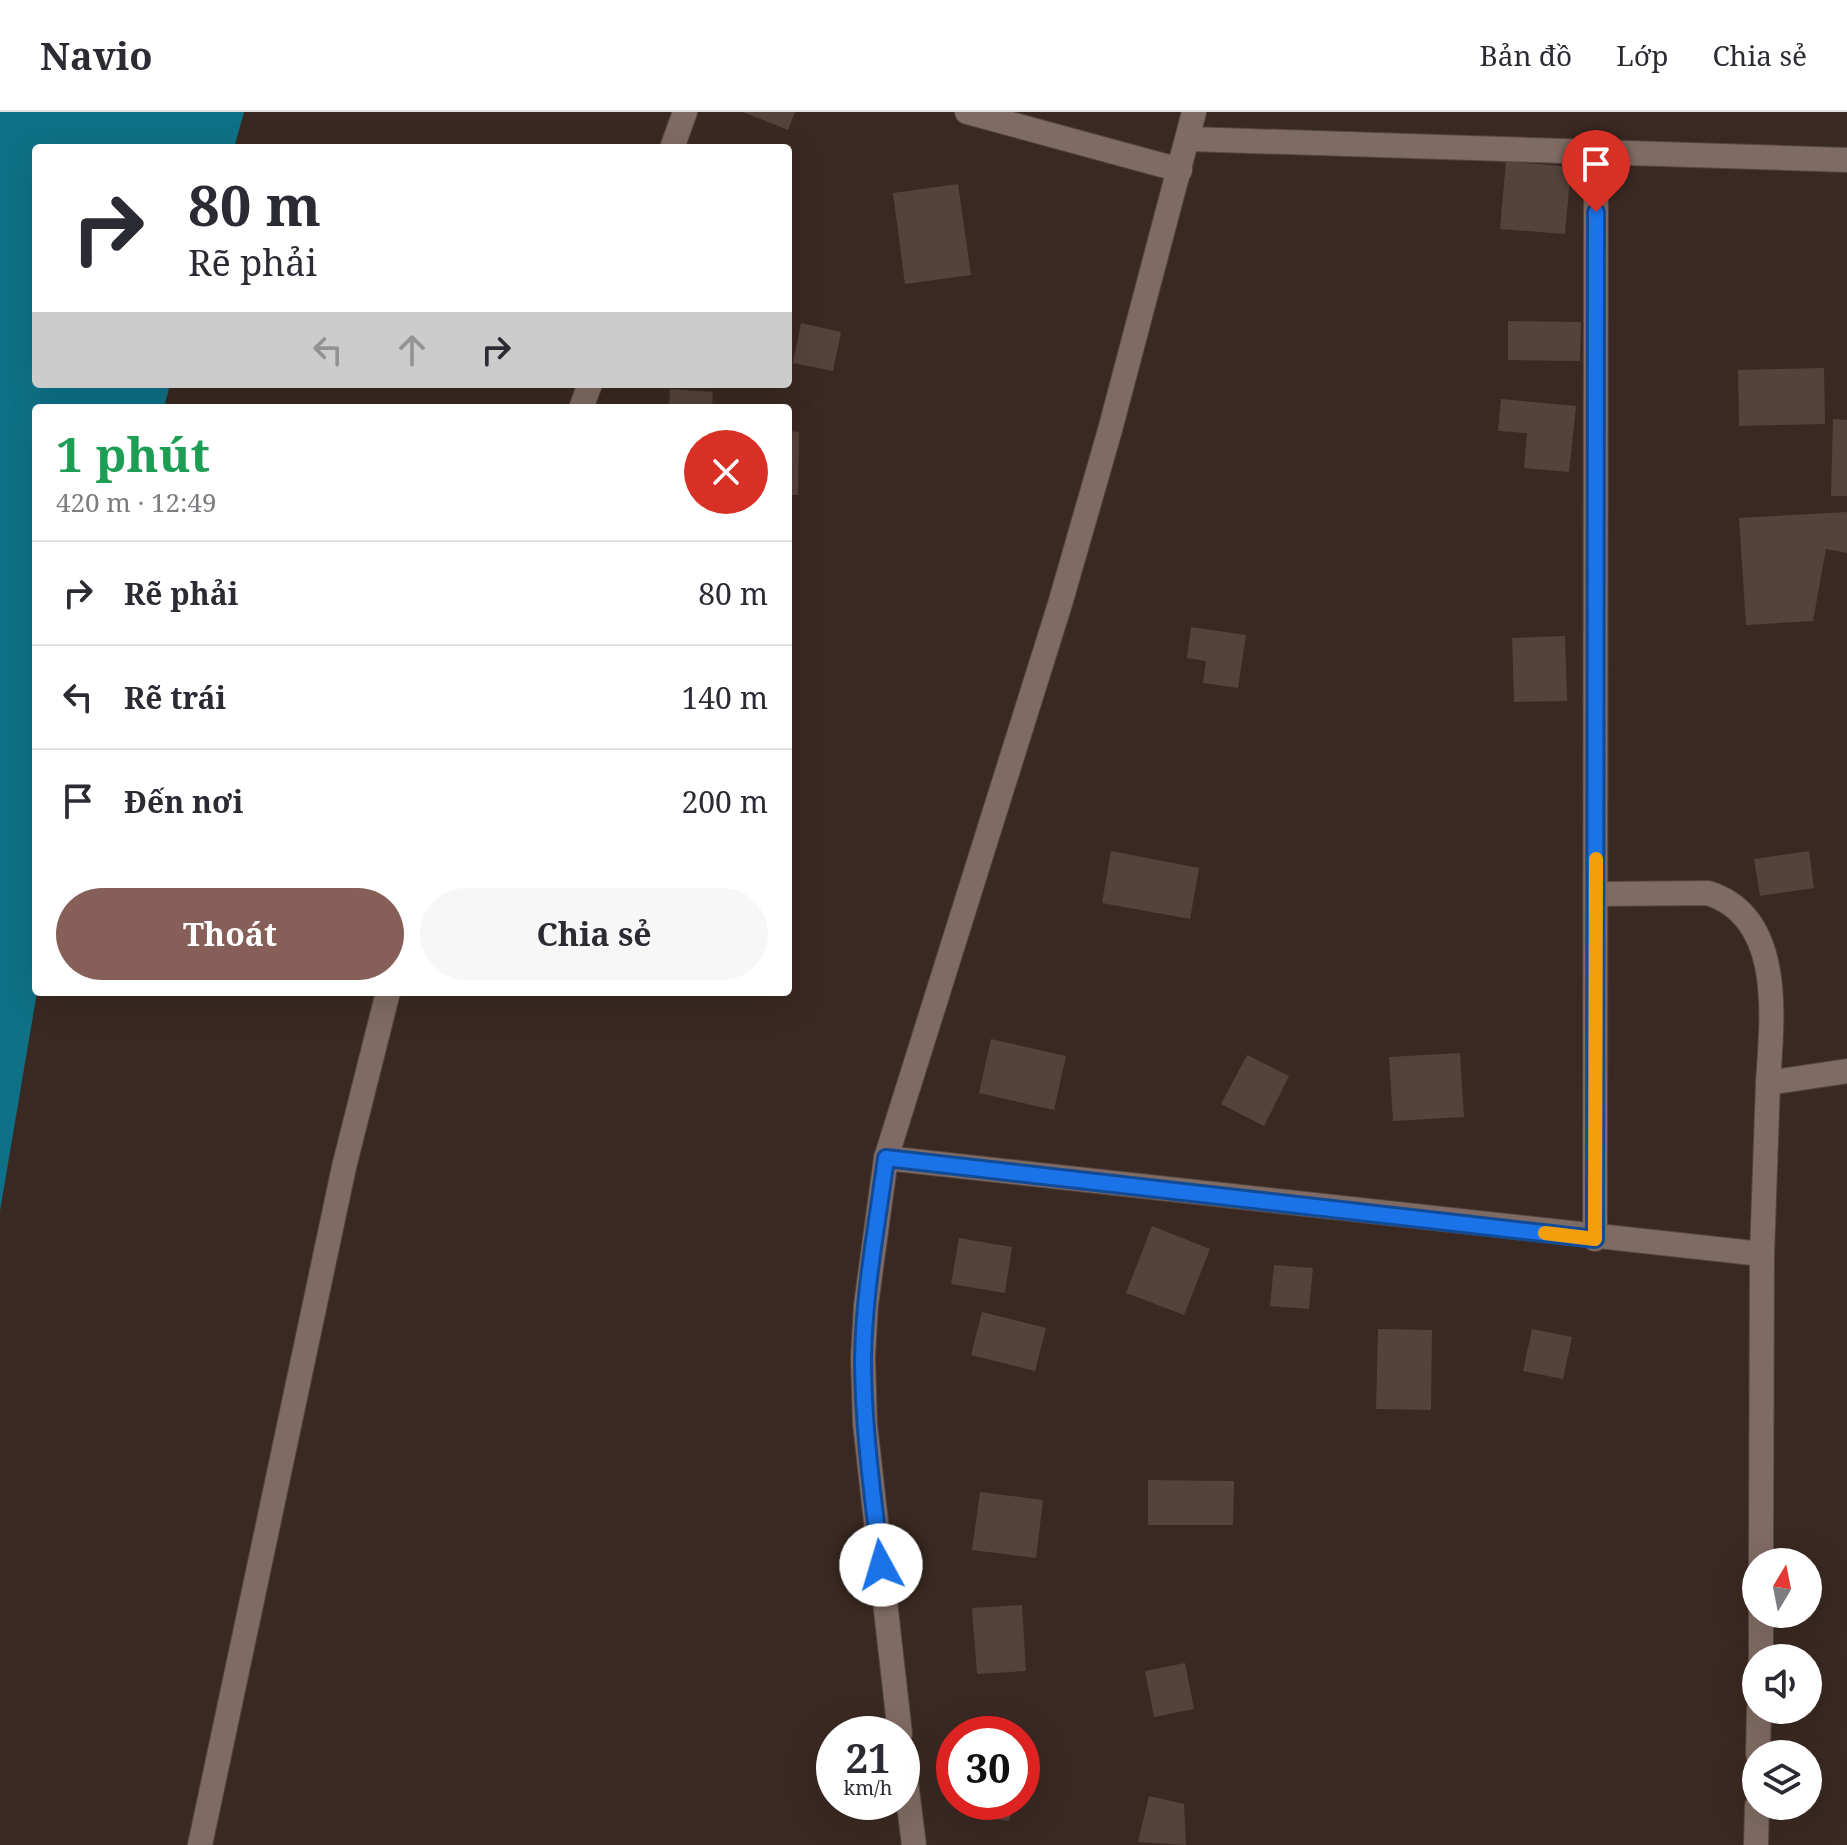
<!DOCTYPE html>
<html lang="vi">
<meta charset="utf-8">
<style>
:root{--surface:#fff;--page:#f7f7f7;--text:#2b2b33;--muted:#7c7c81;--line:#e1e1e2;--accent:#855f58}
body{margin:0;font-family:"Noto Serif",serif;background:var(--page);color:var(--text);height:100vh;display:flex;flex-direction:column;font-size:30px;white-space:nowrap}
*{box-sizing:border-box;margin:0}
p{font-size:26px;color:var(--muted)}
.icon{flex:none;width:44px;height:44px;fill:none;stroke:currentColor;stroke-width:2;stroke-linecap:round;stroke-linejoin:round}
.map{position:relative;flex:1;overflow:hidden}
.drawer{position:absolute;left:32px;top:292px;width:760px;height:592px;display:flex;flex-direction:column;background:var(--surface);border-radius:8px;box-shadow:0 8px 32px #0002}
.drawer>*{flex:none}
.hud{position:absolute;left:32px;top:32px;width:760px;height:244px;border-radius:8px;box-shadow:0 8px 32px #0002;background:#fff;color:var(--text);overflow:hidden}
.needle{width:52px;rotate:10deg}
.fabs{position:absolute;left:1742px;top:1436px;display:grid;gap:16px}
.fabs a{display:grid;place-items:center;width:80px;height:80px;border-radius:50%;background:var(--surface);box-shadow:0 8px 32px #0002;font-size:40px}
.speed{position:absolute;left:816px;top:1604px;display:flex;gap:16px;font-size:40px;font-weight:700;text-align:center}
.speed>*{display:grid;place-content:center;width:104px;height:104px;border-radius:50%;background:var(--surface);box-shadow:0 8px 32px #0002;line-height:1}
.speed small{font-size:20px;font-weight:400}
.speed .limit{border:12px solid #d22;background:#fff;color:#111}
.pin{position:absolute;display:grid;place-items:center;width:68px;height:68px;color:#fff;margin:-82px -34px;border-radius:50% 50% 50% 0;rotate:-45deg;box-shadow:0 0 8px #0007}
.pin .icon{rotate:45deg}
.me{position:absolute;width:88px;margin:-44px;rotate:354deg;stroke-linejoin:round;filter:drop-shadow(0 0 6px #0008)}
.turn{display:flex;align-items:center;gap:28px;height:168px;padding:0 24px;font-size:36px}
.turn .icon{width:104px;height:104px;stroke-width:2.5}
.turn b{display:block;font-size:56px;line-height:68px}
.lanes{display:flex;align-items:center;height:76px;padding:0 24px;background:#0003;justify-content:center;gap:40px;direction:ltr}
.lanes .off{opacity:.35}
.round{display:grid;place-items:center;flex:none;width:84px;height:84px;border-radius:42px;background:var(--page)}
.summary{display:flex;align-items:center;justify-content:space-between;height:136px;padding:0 24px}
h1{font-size:48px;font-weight:700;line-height:60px;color:#1e9e55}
.action{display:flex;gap:16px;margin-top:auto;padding:16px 24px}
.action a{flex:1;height:92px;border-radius:48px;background:var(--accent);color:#fff;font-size:32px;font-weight:700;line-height:92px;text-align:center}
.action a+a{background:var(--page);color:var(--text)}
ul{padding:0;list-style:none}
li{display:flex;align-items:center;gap:24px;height:104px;padding:0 24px;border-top:2px solid var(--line)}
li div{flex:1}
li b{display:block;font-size:30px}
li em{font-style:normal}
header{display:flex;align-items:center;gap:48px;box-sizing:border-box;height:112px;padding:0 40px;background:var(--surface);border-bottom:2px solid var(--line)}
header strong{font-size:38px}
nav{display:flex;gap:44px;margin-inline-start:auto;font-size:28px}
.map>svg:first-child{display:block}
</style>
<header>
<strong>Navio</strong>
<nav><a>Bản đồ</a><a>Lớp</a><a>Chia sẻ</a></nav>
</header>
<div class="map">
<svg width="1847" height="1733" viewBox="0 0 1847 1733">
<rect width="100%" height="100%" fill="#3a2922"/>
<polygon fill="#0f7187" points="0,0 244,0 234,36 36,36 36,272 170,272 164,296 36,296 37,880 0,1099"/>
<g fill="#54433b">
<polygon points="743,0 795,0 788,18"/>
<polygon points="1506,49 1571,55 1565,122 1500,117"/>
<polygon points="958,72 971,163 905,172 893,81"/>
<polygon points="1508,209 1581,210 1580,249 1508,248"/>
<polygon points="801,211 841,220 833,259 793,251"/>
<polygon points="1824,256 1825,312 1739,314 1738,258"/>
<polygon points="670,277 713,280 712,296 669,296"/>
<polygon points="1501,287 1576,294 1569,360 1524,356 1527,321 1498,319"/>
<polygon points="1833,307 1847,308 1847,384 1831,384"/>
<polygon points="788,319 799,320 798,383 788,383"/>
<polygon points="1847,400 1847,441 1826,437 1813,509 1746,513 1739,406"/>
<polygon points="1191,515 1246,523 1238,576 1203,571 1206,549 1187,546"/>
<polygon points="1565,524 1567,589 1514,590 1512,526"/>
<polygon points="1111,739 1199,756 1190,807 1102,791"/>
<polygon points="1809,739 1814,776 1760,784 1754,747"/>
<polygon points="991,927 1066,944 1054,998 979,981"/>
<polygon points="1460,941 1464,1005 1393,1009 1389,945"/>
<polygon points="1247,943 1289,964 1264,1014 1221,992"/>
<polygon points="1152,1114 1210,1137 1184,1203 1126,1181"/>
<polygon points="959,1126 1012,1135 1005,1181 951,1172"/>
<polygon points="1274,1153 1313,1156 1309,1197 1270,1194"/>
<polygon points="982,1200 1046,1216 1035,1259 971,1243"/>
<polygon points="1378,1217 1432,1218 1431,1298 1376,1297"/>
<polygon points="1532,1217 1572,1225 1563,1267 1523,1259"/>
<polygon points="1148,1368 1234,1369 1233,1413 1148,1413"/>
<polygon points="980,1380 1043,1388 1036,1446 972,1438"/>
<polygon points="1022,1493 1026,1559 977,1562 972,1496"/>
<polygon points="1185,1551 1194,1597 1154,1605 1145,1559"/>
<polygon points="1149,1684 1184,1692 1186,1733 1138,1730"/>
<polygon points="976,1690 1013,1690 1009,1709 974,1703"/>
</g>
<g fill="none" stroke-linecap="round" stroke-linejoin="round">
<defs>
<g id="minor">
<polyline points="967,0 1180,58"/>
<polyline points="1189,27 1847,48"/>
<polyline points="672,36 685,0"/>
<polyline points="581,296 590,272"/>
<path d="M1596 782 1708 781C1785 805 1772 908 1768 971"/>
<polyline points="886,1046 1762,1142"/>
<polyline points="1595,1127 1596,39"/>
<polyline points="1761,1450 1762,1142 1768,971 1847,959"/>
<polyline points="1761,1546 1761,1502"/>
<polyline points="900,1622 865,1312 863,1245 866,1193 886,1046 1060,492 1110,318 1194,0"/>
<polyline points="902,1637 914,1733"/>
<polyline points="1758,1642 1759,1598"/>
<polyline points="200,1733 344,1055 388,880"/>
<polyline points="1756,1733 1757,1694"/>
</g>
</defs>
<use href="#minor" stroke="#53453f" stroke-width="26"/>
<use href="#minor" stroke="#7f6b63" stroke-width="24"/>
</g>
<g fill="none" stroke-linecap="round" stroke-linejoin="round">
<defs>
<path id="route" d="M881 1453C873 1385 863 1316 863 1247 864 1180 877 1113 886 1046L1595 1127 1596 100"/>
</defs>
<use href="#route" stroke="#114b97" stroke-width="20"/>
<use href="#route" stroke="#1a73e8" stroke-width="14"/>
<polyline stroke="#f59e0b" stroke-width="14" points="1545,1121 1595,1127 1596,747"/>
</g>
</svg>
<div class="fabs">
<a><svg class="needle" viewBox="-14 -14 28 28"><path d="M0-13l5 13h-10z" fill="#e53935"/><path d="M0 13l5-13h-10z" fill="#7c7c81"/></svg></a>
<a><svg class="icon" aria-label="sound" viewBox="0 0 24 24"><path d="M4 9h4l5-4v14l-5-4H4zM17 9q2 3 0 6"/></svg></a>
<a><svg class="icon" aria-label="layers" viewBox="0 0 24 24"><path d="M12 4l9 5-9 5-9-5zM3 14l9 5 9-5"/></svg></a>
</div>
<div class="speed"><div>21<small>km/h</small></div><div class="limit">30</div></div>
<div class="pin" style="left:1596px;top:100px;background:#d93025"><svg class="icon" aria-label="arrive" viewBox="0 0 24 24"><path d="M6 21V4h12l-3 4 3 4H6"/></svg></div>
<svg class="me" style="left:881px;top:1453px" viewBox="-20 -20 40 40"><circle r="19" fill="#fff"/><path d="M0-13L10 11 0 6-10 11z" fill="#1a73e8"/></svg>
<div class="hud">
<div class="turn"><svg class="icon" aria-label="right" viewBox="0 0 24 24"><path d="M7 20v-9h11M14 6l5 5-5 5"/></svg><div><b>80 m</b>Rẽ phải</div></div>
<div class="lanes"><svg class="icon off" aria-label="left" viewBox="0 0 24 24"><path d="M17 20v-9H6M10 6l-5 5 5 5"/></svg><svg class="icon off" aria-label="ahead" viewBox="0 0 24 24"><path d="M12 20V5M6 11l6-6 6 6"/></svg><svg class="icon" aria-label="right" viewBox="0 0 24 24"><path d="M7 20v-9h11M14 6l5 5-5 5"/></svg></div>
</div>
<section class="drawer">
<div class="summary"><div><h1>1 phút</h1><p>420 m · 12:49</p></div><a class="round" style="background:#d93025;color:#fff"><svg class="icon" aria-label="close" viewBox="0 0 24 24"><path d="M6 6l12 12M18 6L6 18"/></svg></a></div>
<ul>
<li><svg class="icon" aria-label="right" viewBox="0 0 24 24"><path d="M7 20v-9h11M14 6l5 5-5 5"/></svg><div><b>Rẽ phải</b></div><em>80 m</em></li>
<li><svg class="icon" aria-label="left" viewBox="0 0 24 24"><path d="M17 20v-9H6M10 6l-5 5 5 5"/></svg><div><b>Rẽ trái</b></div><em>140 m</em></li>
<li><svg class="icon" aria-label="arrive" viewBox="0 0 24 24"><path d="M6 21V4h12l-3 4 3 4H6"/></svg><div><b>Đến nơi</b></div><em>200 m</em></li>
</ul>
<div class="action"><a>Thoát</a><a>Chia sẻ</a></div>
</section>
</div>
